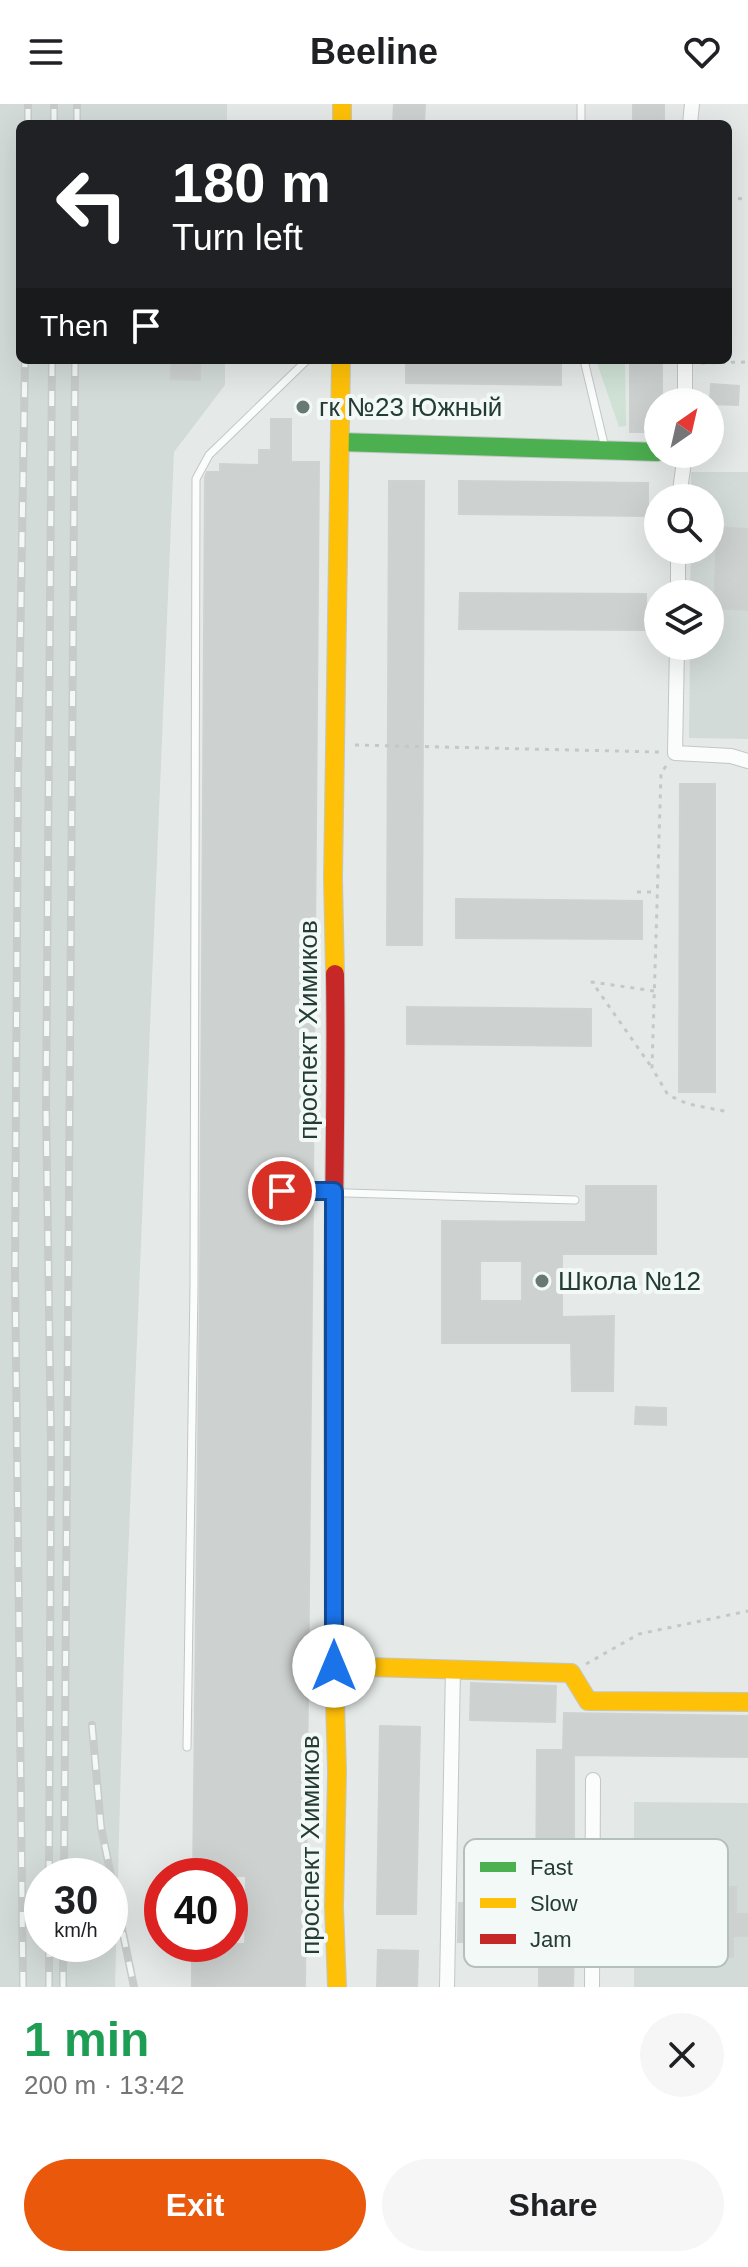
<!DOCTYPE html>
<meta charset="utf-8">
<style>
:root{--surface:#fff;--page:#f6f6f6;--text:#202124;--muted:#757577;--accent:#ea580c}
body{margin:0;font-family:Helvetica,sans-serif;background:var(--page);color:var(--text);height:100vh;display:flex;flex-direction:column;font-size:30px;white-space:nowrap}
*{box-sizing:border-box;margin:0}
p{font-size:26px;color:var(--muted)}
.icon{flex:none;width:44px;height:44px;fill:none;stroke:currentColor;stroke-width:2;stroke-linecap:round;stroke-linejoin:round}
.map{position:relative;height:1883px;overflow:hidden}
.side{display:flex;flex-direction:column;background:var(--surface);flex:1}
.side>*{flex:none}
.top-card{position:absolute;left:16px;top:16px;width:716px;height:244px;border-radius:12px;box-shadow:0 8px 32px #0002;background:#202124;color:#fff;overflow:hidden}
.needle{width:52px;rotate:34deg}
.tools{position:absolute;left:644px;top:284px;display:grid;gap:16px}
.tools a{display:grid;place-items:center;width:80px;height:80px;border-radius:50%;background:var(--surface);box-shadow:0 8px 32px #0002;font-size:40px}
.speed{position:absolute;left:24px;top:1754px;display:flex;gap:16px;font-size:40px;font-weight:700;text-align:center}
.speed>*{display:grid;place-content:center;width:104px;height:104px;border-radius:50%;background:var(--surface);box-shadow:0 8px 32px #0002;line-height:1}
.speed small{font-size:20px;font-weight:400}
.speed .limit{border:12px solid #d22;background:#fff;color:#111}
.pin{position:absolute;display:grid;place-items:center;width:68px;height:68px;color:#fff;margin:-34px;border:4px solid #fff;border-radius:50%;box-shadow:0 2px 8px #0007}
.me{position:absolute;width:88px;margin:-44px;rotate:0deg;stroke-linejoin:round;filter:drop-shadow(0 0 6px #0008)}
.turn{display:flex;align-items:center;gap:28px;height:168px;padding:0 24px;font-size:36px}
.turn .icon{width:104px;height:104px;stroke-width:2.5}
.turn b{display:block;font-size:56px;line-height:68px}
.then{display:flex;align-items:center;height:76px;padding:0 24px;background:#0003;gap:16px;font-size:30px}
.round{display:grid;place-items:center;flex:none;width:84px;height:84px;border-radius:42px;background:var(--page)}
.headline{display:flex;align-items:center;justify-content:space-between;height:136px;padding:0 24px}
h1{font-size:48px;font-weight:700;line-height:60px;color:#1e9e55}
.cta{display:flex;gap:16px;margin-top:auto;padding:16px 24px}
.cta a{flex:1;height:92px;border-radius:48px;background:var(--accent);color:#fff;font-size:32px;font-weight:700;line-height:92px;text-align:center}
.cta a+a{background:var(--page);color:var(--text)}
header{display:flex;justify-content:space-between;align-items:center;height:104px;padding:0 24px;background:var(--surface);font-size:36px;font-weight:700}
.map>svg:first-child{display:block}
</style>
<header><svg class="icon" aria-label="menu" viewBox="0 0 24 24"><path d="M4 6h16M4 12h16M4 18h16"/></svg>Beeline<svg class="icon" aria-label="heart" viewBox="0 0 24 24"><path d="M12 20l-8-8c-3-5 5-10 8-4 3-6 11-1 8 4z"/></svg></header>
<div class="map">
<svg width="748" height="1883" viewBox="0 0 748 1883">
<rect width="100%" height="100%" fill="#e5eae8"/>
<g fill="#d3dbd8" fill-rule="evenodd">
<path d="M0 0H227V20H20V256H225V281L174 348 124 1549 115 1883H0ZM42 1772H110V1840H42Z"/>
<polygon points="691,368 748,368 748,635 689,634 690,542 710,542 710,490 690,490 691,446 710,446 710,394 691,394"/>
<polygon points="634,1698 748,1699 748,1883 634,1883"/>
</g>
<polygon fill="#cfe2d5" points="596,256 625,256 626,322 619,323"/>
<g fill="#cdd1cf" stroke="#ced3d1" stroke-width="2" fill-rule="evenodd">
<polygon points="394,0 425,0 424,20 393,20"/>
<rect x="633" y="0" width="31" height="20"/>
<polygon points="171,256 200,256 200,276 171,275"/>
<polygon points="406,256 561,256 561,281 406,279"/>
<polygon points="630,256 662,256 662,298 658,298 658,328 630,328"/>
<polygon points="711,280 739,282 738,301 710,300"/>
<polygon points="271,315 291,315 291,358 319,358 313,1081 281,1081 276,1088 281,1093 313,1094 305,1883 192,1883 192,1840 245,1840 246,1772 193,1772 200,1183 205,373 207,368 220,368 220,360 259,361 259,346 271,346"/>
<polygon points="389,377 424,377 422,841 387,841"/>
<polygon points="459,377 648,379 648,412 459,410"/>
<polygon points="717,423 748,425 748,506 714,504"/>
<polygon points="460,489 646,490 646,526 459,525"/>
<polygon points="680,680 715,680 715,988 679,988"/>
<polygon points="456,795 642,797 642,835 456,834"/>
<polygon points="407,903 591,905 591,942 407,940"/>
<path d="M586 1082H656V1150H562V1213L614 1212 613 1287H572L571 1239H442V1117L586 1118ZM480 1157H522V1197H480Z"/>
<polygon points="636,1303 666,1304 666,1321 635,1320"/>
<polygon points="471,1579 556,1582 555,1618 470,1616"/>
<polygon points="564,1609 748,1612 748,1653 574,1651 574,1809 540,1809 540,1838 458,1838 459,1799 536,1800 537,1646 563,1646"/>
<polygon points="380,1622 420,1623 416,1810 377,1810"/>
<polygon points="696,1783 736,1783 736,1810 748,1810 748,1832 733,1832 733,1853 696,1853"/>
<polygon points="539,1845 574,1846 573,1883 539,1883"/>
<polygon points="378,1846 418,1847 417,1883 377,1883"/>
</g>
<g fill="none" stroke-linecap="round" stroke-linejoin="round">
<defs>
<g id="lane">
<polyline points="581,20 581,0"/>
<polyline points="584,256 605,344"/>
<polyline points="282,1087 575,1096"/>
<polyline points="187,1643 194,1183 196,375 209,351 307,256"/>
</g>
<g id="street">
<polyline points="690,20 692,0"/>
<polyline points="685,298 685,256"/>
<polyline points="679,394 685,350"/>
<polyline points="678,490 678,446"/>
<polyline points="677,542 675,649 731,652 748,657"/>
<polyline points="447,1883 453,1565"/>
<polyline points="592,1883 593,1676"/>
</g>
<polyline id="fast" points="340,338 658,348"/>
<g id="slow">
<polyline points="342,0 342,20"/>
<polyline points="335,870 333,774 341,256"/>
<polyline points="333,1230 334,1562 337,1668 334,1803 337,1883"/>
<polyline points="334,1562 571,1569 588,1597 748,1598"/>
</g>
<path id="jam" d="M333 1230C333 1110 337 990 335 870"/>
</defs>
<use href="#lane" stroke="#c2c7c5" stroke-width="9"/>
<use href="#street" stroke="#c2c7c5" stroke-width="16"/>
<use href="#fast" stroke="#c1c7c5" stroke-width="20"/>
<use href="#slow" stroke="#c1c7c5" stroke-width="20"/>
<use href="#jam" stroke="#c1c7c5" stroke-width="20"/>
<g stroke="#c2cac6" stroke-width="3" stroke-dasharray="4 6" stroke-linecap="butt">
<polyline points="728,94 748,95"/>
<polyline points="701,259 748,258"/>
<polyline points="355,641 659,648"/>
<polyline points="666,662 661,669 652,964 668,991 688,1000 729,1008"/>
<polyline points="637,788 657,788"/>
<polyline points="650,961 592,878 654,887"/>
<polyline points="586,1560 639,1530 748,1507"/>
<polyline points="464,1843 576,1840"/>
</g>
<use href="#lane" stroke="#fbfcfc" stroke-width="7"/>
<use href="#street" stroke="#fbfcfc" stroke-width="14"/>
<use href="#fast" stroke="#4caf50" stroke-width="18"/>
<use href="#slow" stroke="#ffc107" stroke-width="18"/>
<use href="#jam" stroke="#c62828" stroke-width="18"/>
<defs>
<g id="rail">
<polyline points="28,20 28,0"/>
<polyline points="54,20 54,0"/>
<polyline points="77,20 77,0"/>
<polyline points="92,1621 101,1723 134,1883"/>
<polyline points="49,1772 51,1343 46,1003 52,256"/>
<polyline points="64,1772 75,256"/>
<polyline points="23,1883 15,1163 18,671 25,256"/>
<polyline points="49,1883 49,1840"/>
<polyline points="63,1883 63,1840"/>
</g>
</defs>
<use href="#rail" stroke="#c7cbca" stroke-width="8"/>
<use href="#rail" stroke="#f3f9f6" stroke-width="5" stroke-dasharray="15" stroke-linecap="butt"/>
</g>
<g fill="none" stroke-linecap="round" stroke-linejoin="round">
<defs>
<polyline id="route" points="282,1087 334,1087 334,1562"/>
</defs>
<use href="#route" stroke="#114b97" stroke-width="20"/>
<use href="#route" stroke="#1a73e8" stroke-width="14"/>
</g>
<g fill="#687974" stroke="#f3f9f6" stroke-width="3">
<circle cx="303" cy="303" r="8"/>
<circle cx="542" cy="1177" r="8"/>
</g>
<g text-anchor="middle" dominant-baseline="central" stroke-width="8" stroke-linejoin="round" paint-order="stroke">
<g font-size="26" fill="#243c35" stroke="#f3f9f6" text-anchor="start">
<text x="319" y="303">гк №23 Южный</text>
<text x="558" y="1177">Школа №12</text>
</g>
<g font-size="26" fill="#243c35" stroke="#f3f9f6">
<text transform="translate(308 926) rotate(-90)">проспект Химиков</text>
<text transform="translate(310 1741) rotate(-90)">проспект Химиков</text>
</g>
</g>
<rect x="464" y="1735" width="264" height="128" rx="12" fill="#f3f9f6" stroke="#b5c0bc" stroke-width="2"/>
<rect x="480" y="1758" width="36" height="10" fill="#4caf50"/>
<rect x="480" y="1794" width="36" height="10" fill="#ffc107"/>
<rect x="480" y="1830" width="36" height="10" fill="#c62828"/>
<g font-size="22" fill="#243c35">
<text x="530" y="1771">Fast</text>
<text x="530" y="1807">Slow</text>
<text x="530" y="1843">Jam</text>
</g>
</svg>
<div class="tools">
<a><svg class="needle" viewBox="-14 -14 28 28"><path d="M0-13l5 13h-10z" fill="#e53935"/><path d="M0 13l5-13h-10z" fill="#757577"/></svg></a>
<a><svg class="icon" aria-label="search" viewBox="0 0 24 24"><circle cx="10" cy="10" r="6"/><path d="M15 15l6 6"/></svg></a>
<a><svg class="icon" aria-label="layers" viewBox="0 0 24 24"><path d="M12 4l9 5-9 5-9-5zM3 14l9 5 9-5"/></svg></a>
</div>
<div class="speed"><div>30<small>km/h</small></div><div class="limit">40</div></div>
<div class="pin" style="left:282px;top:1087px;background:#d93025"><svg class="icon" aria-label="arrive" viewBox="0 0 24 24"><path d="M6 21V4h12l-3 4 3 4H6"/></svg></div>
<svg class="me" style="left:334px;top:1562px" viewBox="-20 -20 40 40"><circle r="19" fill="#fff"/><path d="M0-13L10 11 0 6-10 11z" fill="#1a73e8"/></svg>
<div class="top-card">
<div class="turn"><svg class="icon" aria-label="left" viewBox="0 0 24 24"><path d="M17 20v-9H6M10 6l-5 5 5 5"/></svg><div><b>180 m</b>Turn left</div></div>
<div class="then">Then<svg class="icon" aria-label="arrive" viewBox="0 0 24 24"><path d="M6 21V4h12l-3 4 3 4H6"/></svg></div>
</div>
</div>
<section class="side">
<div class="headline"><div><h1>1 min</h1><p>200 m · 13:42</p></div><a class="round"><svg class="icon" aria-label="close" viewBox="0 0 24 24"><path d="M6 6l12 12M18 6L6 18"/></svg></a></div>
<div class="cta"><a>Exit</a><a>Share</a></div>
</section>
